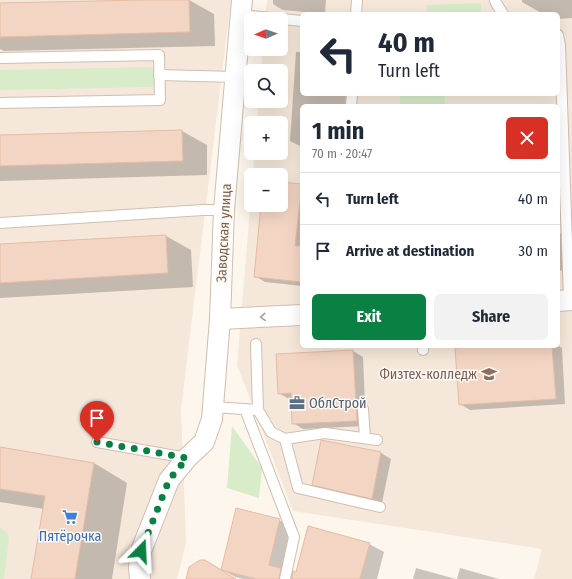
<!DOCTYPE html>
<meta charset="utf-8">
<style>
:root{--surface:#fff;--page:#f2f2f3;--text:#1f2937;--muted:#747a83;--line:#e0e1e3;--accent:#0b8043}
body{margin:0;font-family:"Fira Sans Condensed",sans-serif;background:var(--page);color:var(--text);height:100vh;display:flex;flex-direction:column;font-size:15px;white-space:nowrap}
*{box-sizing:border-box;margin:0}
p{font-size:13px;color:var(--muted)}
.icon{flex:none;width:22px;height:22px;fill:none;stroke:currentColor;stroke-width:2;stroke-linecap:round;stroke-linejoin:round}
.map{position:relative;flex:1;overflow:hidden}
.panel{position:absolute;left:300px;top:104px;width:260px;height:244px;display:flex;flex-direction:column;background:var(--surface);border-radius:6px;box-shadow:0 4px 16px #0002}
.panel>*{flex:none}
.guide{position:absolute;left:300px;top:12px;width:260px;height:84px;border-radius:6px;box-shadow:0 4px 16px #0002;background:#fff;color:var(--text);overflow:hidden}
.needle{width:26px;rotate:268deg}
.tools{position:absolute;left:244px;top:12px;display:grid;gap:8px}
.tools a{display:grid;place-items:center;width:44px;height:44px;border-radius:6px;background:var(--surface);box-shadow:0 4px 16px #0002;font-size:20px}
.pin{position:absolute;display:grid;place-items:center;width:34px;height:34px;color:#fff;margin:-41px -17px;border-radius:50% 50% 50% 0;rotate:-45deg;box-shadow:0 0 4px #0007}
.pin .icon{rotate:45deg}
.me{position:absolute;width:44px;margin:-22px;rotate:21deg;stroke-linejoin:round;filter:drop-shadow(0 0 3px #0008)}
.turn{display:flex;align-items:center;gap:14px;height:84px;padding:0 12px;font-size:18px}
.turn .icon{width:52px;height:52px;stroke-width:2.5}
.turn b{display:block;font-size:28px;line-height:34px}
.round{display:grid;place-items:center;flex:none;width:42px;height:42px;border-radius:6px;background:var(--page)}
.summary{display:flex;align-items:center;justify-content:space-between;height:68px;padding:0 12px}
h1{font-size:24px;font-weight:700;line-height:30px}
.action{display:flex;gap:8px;margin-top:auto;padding:8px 12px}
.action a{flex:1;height:46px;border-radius:6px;background:var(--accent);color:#fff;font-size:16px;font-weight:700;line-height:46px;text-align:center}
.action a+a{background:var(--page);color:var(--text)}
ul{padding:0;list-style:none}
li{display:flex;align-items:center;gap:12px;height:52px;padding:0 12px;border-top:1px solid var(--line)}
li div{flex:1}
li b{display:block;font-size:15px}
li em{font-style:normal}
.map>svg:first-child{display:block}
</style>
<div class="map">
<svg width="572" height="579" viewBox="0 0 572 579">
<rect width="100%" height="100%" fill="#fdf6ec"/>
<g fill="#f5e8da" fill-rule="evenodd">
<polygon points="0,0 231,0 181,409 186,542 177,579 0,579"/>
<path d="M267 0H572V579H534L542 549 293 511 237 365 251 196V205H281V175H253L254 153H281V123H257L259 101H281V71H261L263 49H281V19H265ZM302 14H558V94H302ZM302 106H558V346H302Z"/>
</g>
<g fill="#d8ecc9">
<polygon points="481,3 481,14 427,14 427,5"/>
<polygon points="155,67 155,87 0,90 0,70"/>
<rect x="400" y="94" width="45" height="12"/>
<polygon points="232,426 262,468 259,498 227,488"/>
<polygon points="0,527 7,533 9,539 4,579 0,579"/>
</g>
<g fill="#0003">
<polygon points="189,0 214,14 215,46 4,51 0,49 0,4"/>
<polygon points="273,0 326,0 325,14 283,10 273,4"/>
<polygon points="522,0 572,0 572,18 558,19 558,14 543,14 522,2"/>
<polygon points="296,52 302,52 302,94 346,94 345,106 302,106 302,147 290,141"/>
<polygon points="182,131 207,145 207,175 0,181 0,136"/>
<polygon points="281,183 302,185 302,286 265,282 255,276 262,205 281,205"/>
<polygon points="558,232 565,236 567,270 558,271"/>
<polygon points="166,236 191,250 193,287 0,298 0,245"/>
<polygon points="500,346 558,346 562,348 565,404 470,410 460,404"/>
<polygon points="353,351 363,357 366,426 303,429 293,423 292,399 289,399 279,393"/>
<polygon points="321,442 381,453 391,459 382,503 323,490 313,484"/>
<polygon points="0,448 94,463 127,483 112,579 32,579 44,509 0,502"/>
<polygon points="236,509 279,520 293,528 283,570 293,576 297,573 369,544 384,552 377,579 244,579 235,577 223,570 222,572 235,579 187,579 221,571"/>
<polygon points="416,568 456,579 413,579"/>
<polygon points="460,568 499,579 457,579"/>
</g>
<g fill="#f3d5c3" stroke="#e6bba3">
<polygon points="143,0 189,0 190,32 0,37 0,3"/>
<polygon points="182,130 183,161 0,166 0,135"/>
<polygon points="281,182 302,184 295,246 302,246 302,282 254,277 261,205 281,205"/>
<polygon points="166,235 168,273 0,283 0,244"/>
<polygon points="484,346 552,346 556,399 459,405 455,348"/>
<polygon points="353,350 357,421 292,424 291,393 278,394 276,354"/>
<polygon points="321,440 381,452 372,499 312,485"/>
<polygon points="0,447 94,463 75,579 31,579 45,496 0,489"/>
<polygon points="236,508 280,519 269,565 281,568 279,579 256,579 221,570"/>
<polygon points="308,526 370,543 360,579 292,579 293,571 296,572"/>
<polygon points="200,560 205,560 236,579 186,579 189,567"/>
</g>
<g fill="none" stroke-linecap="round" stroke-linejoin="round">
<defs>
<g id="lane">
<polyline points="495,0 496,3 503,14"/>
<polyline points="356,14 357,0"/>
<polyline points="241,15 302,21"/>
<polyline points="558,35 560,46 569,300"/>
<polyline points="0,58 159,55 160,100 0,103"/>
<polyline points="159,75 236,77"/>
<polyline points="351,106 352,94"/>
<polyline points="0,223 203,210 224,210"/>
<polyline points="256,344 258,410"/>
<polyline points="423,346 423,350"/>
<polyline points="213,407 258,410 271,432 285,439 325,433 377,440"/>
<polyline points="245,409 294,537 285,579"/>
<polyline points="363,409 365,438"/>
<polyline points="285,439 298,488 380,507"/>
<polyline points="97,442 187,458"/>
</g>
<g id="street">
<polyline points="558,301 572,300"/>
<polyline points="220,319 302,315"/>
<polyline points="140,579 139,568 141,551 169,480 187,458 204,442 212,419 220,319 224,210 242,0"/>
</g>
</defs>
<use href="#lane" stroke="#d1beb0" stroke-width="12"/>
<use href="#street" stroke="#d1beb0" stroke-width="22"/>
<use href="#lane" stroke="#fff" stroke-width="10"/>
<use href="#street" stroke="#fff" stroke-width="20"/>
</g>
<defs><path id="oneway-chevron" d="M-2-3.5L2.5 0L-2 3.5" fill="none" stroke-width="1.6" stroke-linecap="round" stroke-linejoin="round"/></defs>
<use stroke="#af9d94" href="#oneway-chevron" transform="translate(263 317) rotate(177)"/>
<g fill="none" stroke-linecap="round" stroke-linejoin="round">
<polyline stroke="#0b8043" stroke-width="7" stroke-dasharray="0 12.6" points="97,442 187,458 169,480 141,551"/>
</g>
<defs>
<symbol id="university-bare" viewBox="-9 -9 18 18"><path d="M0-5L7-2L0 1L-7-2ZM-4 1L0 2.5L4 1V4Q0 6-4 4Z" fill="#8d6e63" stroke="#fffaf3" stroke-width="2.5" paint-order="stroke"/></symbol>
<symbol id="office-bare" viewBox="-9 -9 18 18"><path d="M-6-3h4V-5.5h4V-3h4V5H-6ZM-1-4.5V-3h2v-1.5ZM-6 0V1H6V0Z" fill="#5c6f8a" stroke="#fffaf3" stroke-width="2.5" paint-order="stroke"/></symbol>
<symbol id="supermarket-bare" viewBox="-9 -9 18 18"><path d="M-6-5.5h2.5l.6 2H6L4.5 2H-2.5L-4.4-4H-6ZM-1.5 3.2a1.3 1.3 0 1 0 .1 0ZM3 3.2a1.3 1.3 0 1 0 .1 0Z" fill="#3f7fe0" stroke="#fffaf3" stroke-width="2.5" paint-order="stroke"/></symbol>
</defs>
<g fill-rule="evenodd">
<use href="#university-bare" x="478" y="363" width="22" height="22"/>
<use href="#office-bare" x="286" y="392" width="22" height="22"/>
<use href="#supermarket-bare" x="59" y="506" width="22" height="22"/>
</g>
<g text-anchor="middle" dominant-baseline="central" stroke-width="3" stroke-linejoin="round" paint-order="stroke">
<g font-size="14" fill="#7a5c4d" stroke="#fffaf3">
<text transform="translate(224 233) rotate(-87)">Заводская улица</text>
</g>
<g font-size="14" fill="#785e54" stroke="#fffaf3" text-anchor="end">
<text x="477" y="374">Физтех-колледж</text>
</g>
<g font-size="14" fill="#4e5e75" stroke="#fffaf3" text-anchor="start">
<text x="309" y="403">ОблСтрой</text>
</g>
<g font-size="14" fill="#366cbe" stroke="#fffaf3">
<text x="70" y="536">Пятёрочка</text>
</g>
</g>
</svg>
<div class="tools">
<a><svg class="needle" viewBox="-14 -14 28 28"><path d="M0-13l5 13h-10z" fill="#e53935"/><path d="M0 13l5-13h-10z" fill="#747a83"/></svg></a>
<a><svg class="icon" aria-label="search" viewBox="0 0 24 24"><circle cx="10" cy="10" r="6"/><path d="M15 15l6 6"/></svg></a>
<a>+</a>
<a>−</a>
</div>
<div class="pin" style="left:97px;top:442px;background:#d93025"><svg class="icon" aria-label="arrive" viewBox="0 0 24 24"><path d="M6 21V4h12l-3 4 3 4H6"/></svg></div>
<svg class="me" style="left:141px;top:551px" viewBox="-20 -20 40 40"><path d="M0-17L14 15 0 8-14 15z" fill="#0b8043" stroke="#fff" stroke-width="4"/></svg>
<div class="guide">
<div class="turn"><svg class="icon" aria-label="left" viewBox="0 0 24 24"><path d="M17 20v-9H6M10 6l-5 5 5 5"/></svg><div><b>40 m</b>Turn left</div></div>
</div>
<section class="panel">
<div class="summary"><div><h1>1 min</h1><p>70 m · 20:47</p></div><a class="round" style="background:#d93025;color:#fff"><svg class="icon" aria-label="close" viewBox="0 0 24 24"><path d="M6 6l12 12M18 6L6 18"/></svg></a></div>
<ul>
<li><svg class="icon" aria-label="left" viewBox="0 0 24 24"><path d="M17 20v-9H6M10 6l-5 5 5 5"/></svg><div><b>Turn left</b></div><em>40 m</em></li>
<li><svg class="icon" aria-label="arrive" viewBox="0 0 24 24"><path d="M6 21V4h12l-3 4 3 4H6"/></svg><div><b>Arrive at destination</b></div><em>30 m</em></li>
</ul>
<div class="action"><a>Exit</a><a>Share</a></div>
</section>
</div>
